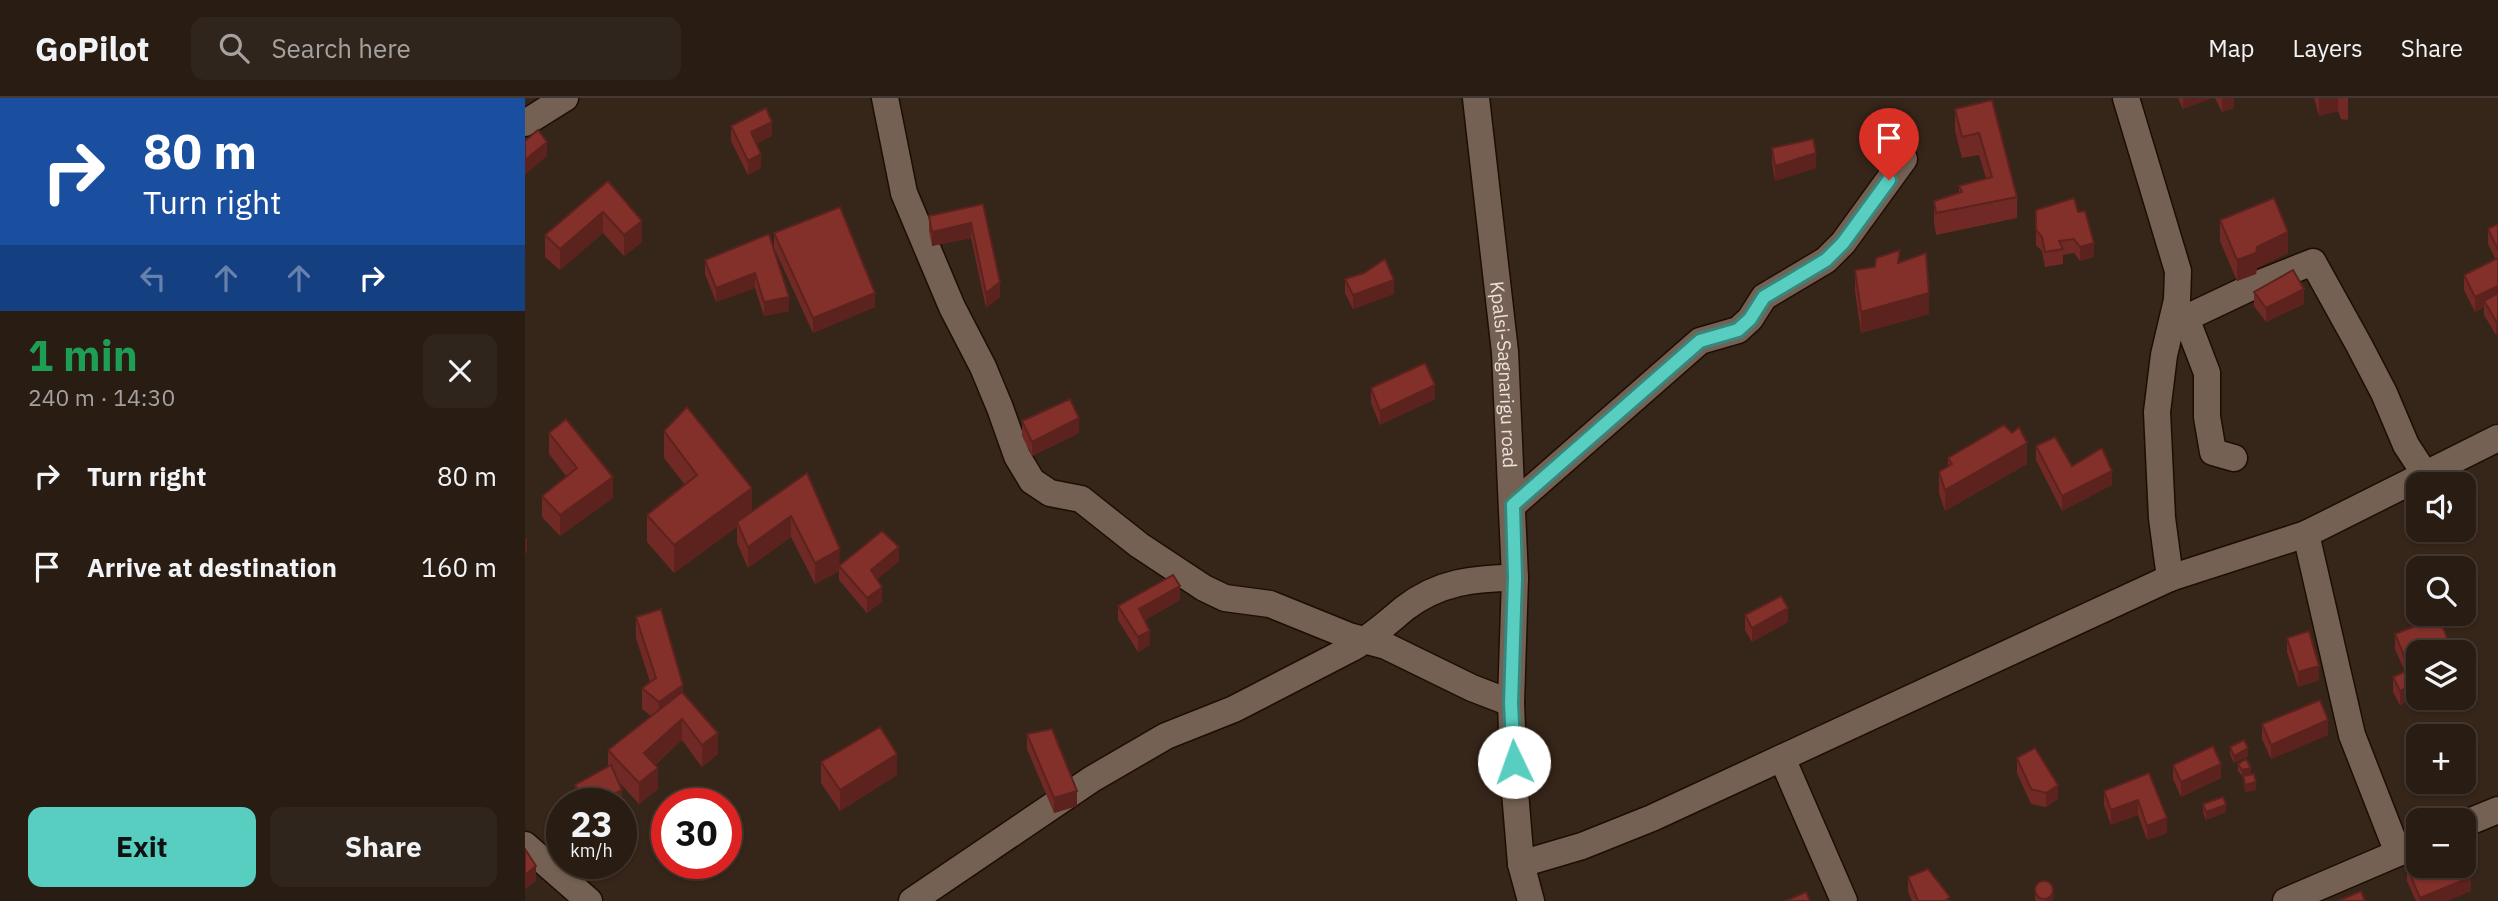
<!DOCTYPE html>
<meta charset="utf-8">
<style>
:root{--surface:#281c13;--page:#30251c;--text:#f1f3f6;--muted:#a5a1a0;--line:#443a33;--accent:#58cec0}
body{margin:0;font-family:"IBM Plex Sans",sans-serif;background:var(--page);color:var(--text);height:100vh;display:flex;flex-direction:column;font-size:26px;white-space:nowrap}
*{box-sizing:border-box;margin:0}
p{font-size:23px;color:var(--muted)}
.icon{flex:none;width:38px;height:38px;fill:none;stroke:currentColor;stroke-width:2;stroke-linecap:round;stroke-linejoin:round}
.map{position:relative;flex:1;overflow:hidden}
.panel{display:flex;flex-direction:column;background:var(--surface);width:525px}
.panel>*{flex:none}
.banner{background:#1a4fa0;color:#fff;overflow:hidden}
.controls{position:absolute;left:1881px;top:374px;display:grid;gap:14px}
.controls a{display:grid;place-items:center;width:70px;height:70px;border-radius:14px;background:var(--surface);box-shadow:0 2px 5px #0004,0 0 0 2px var(--line);font-size:35px}
.speed{position:absolute;left:21px;top:690px;display:flex;gap:14px;font-size:35px;font-weight:700;text-align:center}
.speed>*{display:grid;place-content:center;width:91px;height:91px;border-radius:50%;background:var(--surface);box-shadow:0 2px 5px #0004,0 0 0 2px var(--line);line-height:1}
.speed small{font-size:18px;font-weight:400}
.speed .limit{border:10px solid #d22;background:#fff;color:#111}
.pin{position:absolute;display:grid;place-items:center;width:60px;height:60px;color:#fff;margin:-72px -30px;border-radius:50% 50% 50% 0;rotate:-45deg;box-shadow:0 0 7px #0007}
.pin .icon{rotate:45deg}
.me{position:absolute;width:77px;margin:-38px;rotate:357deg;stroke-linejoin:round;filter:drop-shadow(0 0 5px #0008)}
.turn{display:flex;align-items:center;gap:24px;height:147px;padding:0 28px;font-size:32px}
.turn .icon{width:91px;height:91px;stroke-width:2.5}
.turn b{display:block;font-size:49px;line-height:60px}
.lanes{display:flex;align-items:center;height:66px;padding:0 28px;background:#0003;justify-content:center;gap:35px;direction:ltr}
.lanes .off{opacity:.35}
.round{display:grid;place-items:center;flex:none;width:74px;height:74px;border-radius:14px;background:var(--page)}
.summary{display:flex;align-items:center;justify-content:space-between;height:119px;padding:0 28px}
h1{font-size:42px;font-weight:800;line-height:52px;color:#1e9e55}
.action{display:flex;gap:14px;margin-top:auto;padding:14px 28px}
.action a{flex:1;height:80px;border-radius:14px;background:var(--accent);color:#111;font-size:28px;font-weight:800;line-height:80px;text-align:center}
.action a+a{background:var(--page);color:var(--text)}
ul{padding:0;list-style:none}
li{display:flex;align-items:center;gap:21px;height:91px;padding:0 28px}
li div{flex:1}
li b{display:block;font-size:26px}
li em{font-style:normal}
header{display:flex;align-items:center;gap:42px;box-sizing:border-box;height:98px;padding:0 35px;background:var(--surface);border-bottom:2px solid var(--line)}
header strong{font-size:33px}
nav{display:flex;gap:38px;margin-inline-start:auto;font-size:24px}
.search{width:490px;height:63px;background:var(--page);display:flex;align-items:center;gap:18px;box-sizing:border-box;padding:0 24px;border-radius:14px;color:var(--muted);font-size:26px}
main{display:flex;flex:1;min-height:0}
.map>svg:first-child{display:block}
</style>
<header>
<strong>GoPilot</strong>
<div class="search"><svg class="icon" aria-label="search" viewBox="0 0 24 24"><circle cx="10" cy="10" r="6"/><path d="M15 15l6 6"/></svg>Search here</div>
<nav><a>Map</a><a>Layers</a><a>Share</a></nav>
</header>
<main>
<section class="panel">
<div class="banner">
<div class="turn"><svg class="icon" aria-label="right" viewBox="0 0 24 24"><path d="M7 20v-9h11M14 6l5 5-5 5"/></svg><div><b>80 m</b>Turn right</div></div>
<div class="lanes"><svg class="icon off" aria-label="left" viewBox="0 0 24 24"><path d="M17 20v-9H6M10 6l-5 5 5 5"/></svg><svg class="icon off" aria-label="ahead" viewBox="0 0 24 24"><path d="M12 20V5M6 11l6-6 6 6"/></svg><svg class="icon off" aria-label="ahead" viewBox="0 0 24 24"><path d="M12 20V5M6 11l6-6 6 6"/></svg><svg class="icon" aria-label="right" viewBox="0 0 24 24"><path d="M7 20v-9h11M14 6l5 5-5 5"/></svg></div>
</div>
<div class="summary"><div><h1>1 min</h1><p>240 m · 14:30</p></div><a class="round"><svg class="icon" aria-label="close" viewBox="0 0 24 24"><path d="M6 6l12 12M18 6L6 18"/></svg></a></div>
<ul>
<li><svg class="icon" aria-label="right" viewBox="0 0 24 24"><path d="M7 20v-9h11M14 6l5 5-5 5"/></svg><div><b>Turn right</b></div><em>80 m</em></li>
<li><svg class="icon" aria-label="arrive" viewBox="0 0 24 24"><path d="M6 21V4h12l-3 4 3 4H6"/></svg><div><b>Arrive at destination</b></div><em>160 m</em></li>
</ul>
<div class="action"><a>Exit</a><a>Share</a></div>
</section>
<div class="map">
<svg width="1973" height="803" viewBox="0 0 1973 803">
<rect width="100%" height="100%" fill="#362519"/>
<g fill="none" stroke-linecap="round" stroke-linejoin="round">
<defs>
<g id="minor">
<polyline points="360,0 379,95 427,209 458,269 475,310 492,358 507,383 525,395 556,401 614,447 679,490 700,500 745,506 824,538 861,548 947,590 986,605"/>
<path id="s1" d="M951 0 980 254 990 480 986 605 989 682 996 766 1006 803"/>
<polyline points="1601,0 1653,173 1652,202 1639,257 1632,314 1637,420 1645,480"/>
<polyline points="0,25 40,0"/>
<polyline points="1709,360 1688,354 1682,319 1682,275 1661,220 1735,185 1788,164 1834,247 1859,295 1881,347 1900,376"/>
<polyline points="988,407 1175,243 1213,232 1225,221 1239,199 1301,162 1318,145 1379,61"/>
<polyline points="1781,436 1827,637 1873,755"/>
<polyline points="1257,660 1319,803"/>
<polyline points="1939,726 1973,712"/>
<polyline points="0,747 64,803"/>
<polyline points="996,766 1057,748 1127,720 1645,480 1781,436 1973,340"/>
<path d="M387 803 567 681 641 638 709 611 827 550C847 539 863 524 880 510 914 484 949 480 990 480"/>
<polyline points="1761,803 1894,746"/>
</g>
</defs>
<use href="#minor" stroke="#1d0e04" stroke-width="29"/>
<use href="#minor" stroke="#746153" stroke-width="26"/>
</g>
<g fill="#712925">
<polygon points="1653,0 1687,0 1658,11"/>
<polygon points="1690,0 1709,0 1709,10 1697,14"/>
<polygon points="1789,0 1823,0 1823,22 1816,21 1813,13 1794,18"/>
<polygon points="1467,2 1492,99 1492,120 1411,137 1409,124 1409,103 1434,95 1434,88 1461,80 1454,57 1437,60 1430,33 1430,11"/>
<polygon points="206,28 247,38 231,46 236,70 223,77 206,43"/>
<polygon points="1247,50 1291,70 1250,83 1247,65"/>
<polygon points="83,83 117,144 99,158 78,135 35,172 20,159 20,137"/>
<polygon points="1549,100 1569,159 1555,163 1549,155 1538,157 1538,166 1520,169 1517,153 1511,147 1511,112"/>
<polygon points="458,106 475,199 461,210 446,140 407,148 404,133 404,118"/>
<polygon points="1695,122 1763,155 1732,170 1731,176 1712,183 1695,143"/>
<polygon points="1973,126 1973,236 1971,237 1959,217 1959,209 1950,214 1939,192 1939,177 1971,162 1963,146 1963,131"/>
<polygon points="249,135 350,209 288,235 249,150"/>
<polygon points="244,136 264,213 239,218 230,190 191,204 180,176 180,162"/>
<polygon points="1375,164 1404,216 1336,235 1330,193 1330,172"/>
<polygon points="820,181 869,196 828,211 820,195"/>
<polygon points="1729,194 1779,206 1741,224 1729,208"/>
<polygon points="846,290 910,301 855,327 846,305"/>
<polygon points="497,323 554,335 507,358 497,338"/>
<polygon points="139,333 227,413 282,375 315,467 374,463 352,481 357,504 342,515 314,482 314,473 290,486 266,439 223,470 212,445 212,429 149,475 122,444 122,417 160,387 139,360"/>
<polygon points="24,335 88,400 35,438 17,419 17,398 42,379 24,356"/>
<polygon points="1487,335 1502,366 1420,413 1414,395 1414,374 1423,369 1423,360"/>
<polygon points="1511,348 1547,368 1587,387 1537,413 1511,362"/>
<polygon points="1883,494 1923,555 1894,555 1894,598 1875,607 1868,594 1868,579 1880,574 1870,551 1870,536 1891,528 1883,508"/>
<polygon points="655,502 620,522 625,547 613,554 593,522 593,508"/>
<polygon points="1220,517 1263,524 1227,544 1220,532"/>
<polygon points="111,519 158,595 193,656 177,669 157,642 130,667 133,691 114,706 93,683 97,707 96,705 53,705 50,702 50,687 83,669 83,652 126,618 117,611 117,590 125,584 111,540"/>
<polygon points="1762,540 1794,582 1773,589 1762,554"/>
<polygon points="1737,626 1803,637 1746,661 1737,641"/>
<polygon points="502,636 552,708 529,715 502,651"/>
<polygon points="1705,649 1723,658 1709,665 1705,656"/>
<polygon points="1492,660 1533,701 1521,709 1506,706 1492,675"/>
<polygon points="296,664 372,677 315,713 296,685"/>
<polygon points="1713,666 1726,676 1731,692 1720,694 1718,679 1713,673"/>
<polygon points="1648,667 1696,680 1656,699 1648,681"/>
<polygon points="1624,675 1642,735 1622,742 1613,717 1586,727 1579,707 1579,693"/>
<polygon points="1678,706 1701,714 1681,722 1678,714"/>
<polygon points="1882,769 1946,793 1922,803 1891,803 1882,783"/>
<polygon points="1383,779 1425,803 1387,803 1383,793"/>
<polygon points="1529,790 1528,803 1511,803 1510,801 1510,794"/>
</g>
<g fill="#5c221e">
<polygon points="1658,0 1687,0 1658,11"/>
<polygon points="1697,0 1709,0 1709,10 1697,14"/>
<polygon points="1794,0 1813,0 1813,13 1794,18"/>
<polygon points="247,24 247,38 226,49 226,34"/>
<polygon points="22,44 22,58 0,77 0,62"/>
<polygon points="1291,55 1291,70 1250,83 1250,68"/>
<polygon points="236,56 236,70 223,77 223,63"/>
<polygon points="78,114 78,135 35,172 35,151"/>
<polygon points="117,123 117,144 99,158 99,137"/>
<polygon points="446,125 446,140 407,148 407,134"/>
<polygon points="1763,134 1763,155 1732,170 1731,176 1712,183 1712,162 1732,149"/>
<polygon points="1569,145 1569,159 1555,163 1555,149"/>
<polygon points="230,175 230,190 191,204 191,190"/>
<polygon points="869,182 869,196 828,211 828,197"/>
<polygon points="475,184 475,199 461,210 461,195"/>
<polygon points="1973,188 1973,202 1959,203 1959,209 1950,214 1950,199"/>
<polygon points="1779,191 1779,206 1741,224 1741,210"/>
<polygon points="350,195 350,209 288,235 288,220"/>
<polygon points="1404,195 1404,216 1336,235 1336,214"/>
<polygon points="264,199 264,213 239,218 239,204"/>
<polygon points="1973,222 1973,236 1971,237 1971,223"/>
<polygon points="910,287 910,301 855,327 855,313"/>
<polygon points="554,320 554,335 507,358 507,344"/>
<polygon points="1502,345 1502,366 1420,413 1420,392"/>
<polygon points="1587,373 1587,387 1537,413 1537,398"/>
<polygon points="88,379 88,400 35,438 35,417"/>
<polygon points="227,390 227,417 212,424 212,429 149,475 149,447"/>
<polygon points="266,418 266,439 223,470 223,449"/>
<polygon points="2,440 2,454 0,456 0,441"/>
<polygon points="374,449 374,463 346,487 346,472"/>
<polygon points="315,451 314,473 290,486 290,465"/>
<polygon points="655,488 655,502 614,525 614,511"/>
<polygon points="357,489 357,504 342,515 342,500"/>
<polygon points="1263,510 1263,524 1227,544 1227,530"/>
<polygon points="625,533 625,547 613,554 613,539"/>
<polygon points="1923,543 1923,555 1894,555"/>
<polygon points="1894,555 1894,569 1880,575 1880,560"/>
<polygon points="1794,568 1794,582 1773,589 1773,574"/>
<polygon points="1894,584 1894,598 1875,607 1875,593"/>
<polygon points="158,587 158,608 134,625 134,604"/>
<polygon points="157,621 157,642 119,676 119,655"/>
<polygon points="1803,622 1803,637 1746,661 1746,647"/>
<polygon points="193,635 193,656 177,669 177,647"/>
<polygon points="1723,650 1723,658 1709,665 1709,658"/>
<polygon points="372,656 372,677 315,713 315,692"/>
<polygon points="1696,666 1696,680 1656,699 1656,684"/>
<polygon points="133,670 133,691 114,706 114,685"/>
<polygon points="1726,670 1726,678 1717,680 1717,672"/>
<polygon points="1731,684 1731,692 1720,694 1720,687"/>
<polygon points="1533,687 1533,701 1521,709 1521,695"/>
<polygon points="97,692 97,707 96,705 78,705 78,702"/>
<polygon points="552,693 552,708 529,715 529,700"/>
<polygon points="77,698 77,705 63,705"/>
<polygon points="1613,702 1613,717 1586,727 1586,712"/>
<polygon points="1701,707 1701,714 1681,722 1681,714"/>
<polygon points="1642,720 1642,735 1622,742 1622,728"/>
<polygon points="11,768 11,783 0,791 0,777"/>
<polygon points="1946,779 1946,793 1922,803 1895,803 1895,800"/>
<polygon points="1529,790 1528,803 1521,803 1521,801"/>
</g>
<g fill="#83302b" stroke="#5c221e" stroke-width="2">
<polygon points="1467,2 1492,99 1411,115 1409,103 1437,94 1434,88 1467,79 1454,35 1437,39 1430,11"/>
<polygon points="241,10 247,24 226,34 236,56 223,63 206,28"/>
<polygon points="13,32 22,44 0,62 0,43"/>
<polygon points="1288,41 1291,55 1250,68 1247,50"/>
<polygon points="83,83 117,123 99,137 78,114 35,151 20,137"/>
<polygon points="1549,100 1553,114 1560,113 1569,145 1555,149 1549,141 1534,143 1538,151 1520,154 1517,139 1511,132 1511,112"/>
<polygon points="1749,100 1763,134 1732,149 1731,155 1712,162 1695,122"/>
<polygon points="458,106 475,184 461,195 446,125 407,134 404,118"/>
<polygon points="315,109 350,195 288,220 249,135"/>
<polygon points="1973,126 1973,152 1963,131"/>
<polygon points="244,136 264,199 239,204 230,175 191,190 180,162"/>
<polygon points="1375,152 1373,165 1401,155 1404,195 1336,214 1330,172 1350,169 1351,160"/>
<polygon points="1973,160 1973,188 1950,199 1939,177"/>
<polygon points="860,161 869,182 828,197 820,181 839,175"/>
<polygon points="1768,172 1779,191 1741,210 1729,194"/>
<polygon points="1973,195 1973,222 1971,223 1959,203"/>
<polygon points="900,265 910,287 855,313 846,290"/>
<polygon points="545,301 554,320 507,344 497,323"/>
<polygon points="162,309 227,390 149,447 122,417 172,377 139,333"/>
<polygon points="41,321 88,379 35,417 17,398 52,370 24,335"/>
<polygon points="1479,327 1487,335 1494,329 1502,345 1420,392 1414,374 1427,366 1423,360"/>
<polygon points="1530,339 1547,368 1577,350 1587,373 1537,398 1511,348"/>
<polygon points="282,375 315,451 290,465 266,418 223,449 212,424"/>
<polygon points="357,433 374,449 346,472 357,489 342,500 314,468"/>
<polygon points="648,477 655,488 614,511 625,533 613,539 593,508"/>
<polygon points="1894,490 1894,516 1913,516 1923,543 1880,560 1870,536 1896,526 1883,494"/>
<polygon points="1256,498 1263,510 1227,530 1220,517"/>
<polygon points="136,511 158,587 134,604 117,590 131,580 111,519"/>
<polygon points="1784,533 1794,568 1773,574 1762,540"/>
<polygon points="1894,567 1894,584 1875,593 1868,579"/>
<polygon points="157,594 193,635 177,647 157,621 119,655 133,670 114,685 83,652"/>
<polygon points="1795,602 1803,622 1746,647 1737,626"/>
<polygon points="355,629 372,656 315,692 296,664"/>
<polygon points="527,631 552,693 529,700 502,636"/>
<polygon points="1719,642 1723,650 1709,658 1705,649"/>
<polygon points="1688,648 1696,666 1656,684 1648,667"/>
<polygon points="1510,650 1533,687 1521,695 1506,691 1492,660"/>
<polygon points="1721,661 1726,670 1717,672 1713,666"/>
<polygon points="86,667 97,692 78,702 77,698 63,705 50,687"/>
<polygon points="1624,675 1642,720 1622,728 1613,702 1586,712 1579,693"/>
<polygon points="1729,676 1731,684 1720,687 1718,678"/>
<polygon points="1698,699 1701,707 1681,714 1678,706"/>
<polygon points="0,751 11,768 0,777"/>
<polygon points="1939,761 1946,779 1895,800 1882,769 1894,764 1894,768 1939,768"/>
<polygon points="1403,771 1425,799 1420,803 1393,803 1383,779"/>
<circle cx="1519" cy="792" r="9"/>
<polygon points="1836,793 1840,803 1813,803"/>
<polygon points="1281,794 1285,803 1260,803"/>
</g>
<g fill="none" stroke-linecap="round" stroke-linejoin="round">
<defs>
<polyline id="route" points="989,664 986,605 990,480 988,407 1175,243 1213,232 1225,221 1239,199 1301,162 1318,145 1364,82"/>
</defs>
<use href="#route" stroke="#39867d" stroke-width="18"/>
<use href="#route" stroke="#58cec0" stroke-width="12"/>
</g>
<g text-anchor="middle" dominant-baseline="central" stroke-width="7" stroke-linejoin="round" paint-order="stroke">
<g font-size="19" fill="#ede1d9" stroke="#18100b">
<text stroke="none"><textPath href="#s1" startOffset="278">Kpalsi-Sagnarigu road</textPath></text>
</g>
</g>
</svg>
<div class="controls">
<a><svg class="icon" aria-label="sound" viewBox="0 0 24 24"><path d="M4 9h4l5-4v14l-5-4H4zM17 9q2 3 0 6"/></svg></a>
<a><svg class="icon" aria-label="search" viewBox="0 0 24 24"><circle cx="10" cy="10" r="6"/><path d="M15 15l6 6"/></svg></a>
<a><svg class="icon" aria-label="layers" viewBox="0 0 24 24"><path d="M12 4l9 5-9 5-9-5zM3 14l9 5 9-5"/></svg></a>
<a>+</a>
<a>−</a>
</div>
<div class="speed"><div>23<small>km/h</small></div><div class="limit">30</div></div>
<div class="pin" style="left:1364px;top:82px;background:#d93025"><svg class="icon" aria-label="arrive" viewBox="0 0 24 24"><path d="M6 21V4h12l-3 4 3 4H6"/></svg></div>
<svg class="me" style="left:989px;top:664px" viewBox="-20 -20 40 40"><circle r="19" fill="#fff"/><path d="M0-13L10 11 0 6-10 11z" fill="#58cec0"/></svg>
</div>
</main>
